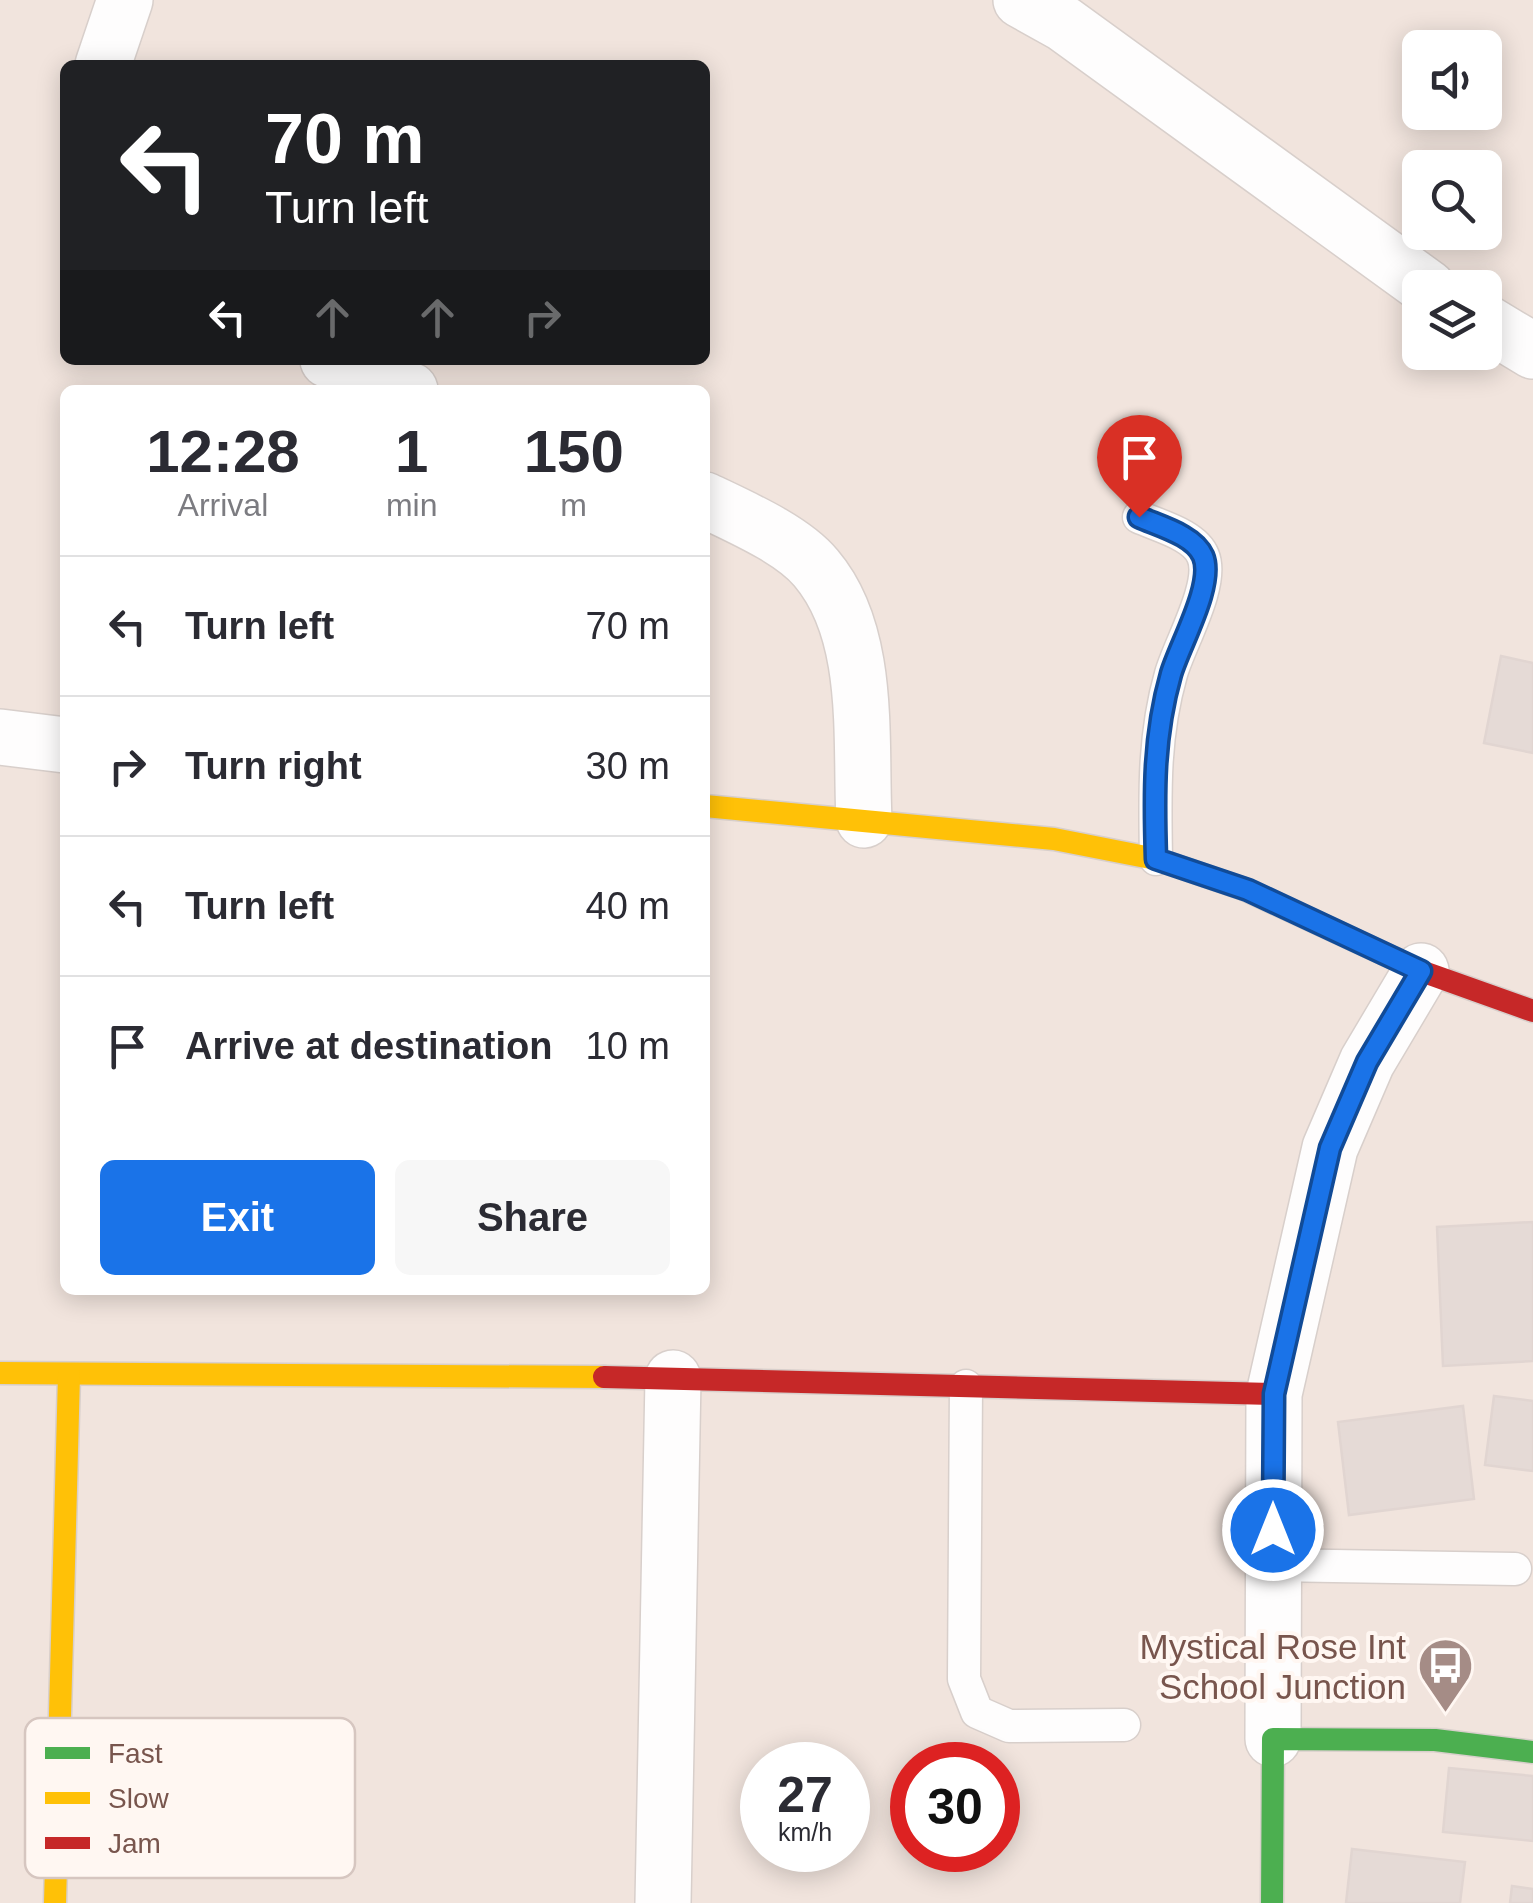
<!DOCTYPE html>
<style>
:root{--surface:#fff;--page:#f7f7f7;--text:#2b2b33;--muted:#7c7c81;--line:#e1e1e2;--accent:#1a73e8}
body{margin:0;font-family:Helvetica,sans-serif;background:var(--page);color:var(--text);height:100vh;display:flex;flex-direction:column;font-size:38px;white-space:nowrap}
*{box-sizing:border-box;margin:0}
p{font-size:32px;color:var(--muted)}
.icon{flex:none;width:55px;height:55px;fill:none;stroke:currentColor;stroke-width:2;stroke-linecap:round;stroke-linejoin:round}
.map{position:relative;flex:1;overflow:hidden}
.details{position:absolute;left:60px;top:385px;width:650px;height:910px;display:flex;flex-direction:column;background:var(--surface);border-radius:15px;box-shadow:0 5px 25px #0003}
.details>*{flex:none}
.hud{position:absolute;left:60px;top:60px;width:650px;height:305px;border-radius:15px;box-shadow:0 5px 25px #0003;background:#202124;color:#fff;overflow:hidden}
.controls{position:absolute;left:1402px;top:30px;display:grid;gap:20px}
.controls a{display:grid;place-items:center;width:100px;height:100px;border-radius:15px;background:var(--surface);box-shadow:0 5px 25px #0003;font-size:50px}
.speed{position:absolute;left:740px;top:1742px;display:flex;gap:20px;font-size:50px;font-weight:700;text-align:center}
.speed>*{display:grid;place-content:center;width:130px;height:130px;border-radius:50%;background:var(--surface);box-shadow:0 5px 25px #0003;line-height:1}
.speed small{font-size:25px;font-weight:400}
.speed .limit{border:15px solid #d22;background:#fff;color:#111}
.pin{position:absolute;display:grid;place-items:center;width:85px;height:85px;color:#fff;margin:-102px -42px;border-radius:50% 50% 50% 0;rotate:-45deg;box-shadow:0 0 10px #0007}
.pin .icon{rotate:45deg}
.me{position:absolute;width:110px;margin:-55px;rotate:0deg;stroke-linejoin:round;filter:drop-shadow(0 0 8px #0008)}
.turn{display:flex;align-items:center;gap:35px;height:210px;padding:0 40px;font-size:45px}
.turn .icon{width:130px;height:130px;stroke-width:2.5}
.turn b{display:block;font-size:70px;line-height:85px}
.lanes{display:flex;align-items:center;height:95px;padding:0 40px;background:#0003;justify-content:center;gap:50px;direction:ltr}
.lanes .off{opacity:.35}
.eta{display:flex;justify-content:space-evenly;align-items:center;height:170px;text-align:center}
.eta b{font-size:60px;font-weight:800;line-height:70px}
.cta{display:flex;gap:20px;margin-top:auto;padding:20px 40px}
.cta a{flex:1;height:115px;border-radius:15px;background:var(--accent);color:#fff;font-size:40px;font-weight:800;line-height:115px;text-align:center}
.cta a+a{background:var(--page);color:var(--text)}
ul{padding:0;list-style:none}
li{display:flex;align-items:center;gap:30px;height:140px;padding:0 40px;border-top:2px solid var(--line)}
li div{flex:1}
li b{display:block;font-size:38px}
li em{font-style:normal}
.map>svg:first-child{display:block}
</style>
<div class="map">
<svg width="1533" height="1903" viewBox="0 0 1533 1903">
<rect width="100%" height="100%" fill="#f8f3ef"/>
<path fill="#f1e4dd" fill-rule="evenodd" d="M0 0H1533V1903H0ZM1420 48H1485V112H1420ZM65 65H705V360H65ZM1420 168H1485V232H1420ZM1420 288H1485V352H1420ZM65 390H705V1290H65ZM762 1765H848V1850H762ZM912 1765H998V1850H912Z"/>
<g fill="#e5dad6" stroke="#e1d5d1" stroke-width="2.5">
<polygon points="1501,656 1533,663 1533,753 1484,743"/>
<polygon points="1533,1222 1533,1361 1443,1366 1437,1227"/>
<polygon points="1494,1396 1533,1401 1533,1471 1485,1465"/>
<polygon points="1463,1406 1474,1499 1349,1515 1338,1422"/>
<polygon points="1449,1768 1533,1776 1533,1841 1443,1832"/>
<polygon points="1352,1849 1465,1862 1460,1903 1346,1903"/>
<polygon points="1512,1886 1533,1889 1533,1903 1510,1903"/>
</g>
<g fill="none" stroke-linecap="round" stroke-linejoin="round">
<defs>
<g id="lane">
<path d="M1139 517C1159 526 1195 535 1203 556 1215 584 1179 645 1171 674 1153 737 1155 795 1156 859"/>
<polyline points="966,1386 964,1679 977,1712 1009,1726 1124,1725"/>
<polyline points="1273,1565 1515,1569"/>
</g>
<g id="street">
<polyline points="1021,0 1064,24 1428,288"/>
<polyline points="103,65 125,0"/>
<polyline points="1485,322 1533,351"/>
<polyline points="328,360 410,390"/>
<path d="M705 500C738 516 792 539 816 568 872 634 860 740 864 820"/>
<polyline points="0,737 65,745"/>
<polyline points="1273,1739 1274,1394 1330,1148 1367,1062 1421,971"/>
<polyline points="663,1903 673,1378"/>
</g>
<polyline id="fast" points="1272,1903 1273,1739 1435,1740 1533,1752"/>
<g id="slow">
<polyline points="705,806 1054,839 1156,859 1244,889"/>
<polyline points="0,1373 604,1377"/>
<polyline points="55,1903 69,1375"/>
</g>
<g id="jam">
<polyline points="1244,889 1421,971 1533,1011"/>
<polyline points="604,1377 1274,1394"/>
</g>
</defs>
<use href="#lane" stroke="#d8cfcb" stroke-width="35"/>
<use href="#street" stroke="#d8cfcb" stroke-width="58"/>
<use href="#fast" stroke="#d8cfcb" stroke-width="25"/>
<use href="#slow" stroke="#d8cfcb" stroke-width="25"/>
<use href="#jam" stroke="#d8cfcb" stroke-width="25"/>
<use href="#lane" stroke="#fefdfd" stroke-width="32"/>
<use href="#street" stroke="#fefdfd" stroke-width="55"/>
<use href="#fast" stroke="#4caf50" stroke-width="22"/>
<use href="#slow" stroke="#ffc107" stroke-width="22"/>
<use href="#jam" stroke="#c62828" stroke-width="22"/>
</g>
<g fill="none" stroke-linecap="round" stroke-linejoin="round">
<defs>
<path id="route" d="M1139 517C1159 526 1194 535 1203 556 1215 584 1179 646 1171 674 1153 737 1154 795 1156 859L1248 890 1421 971 1367 1062 1330 1148 1274 1394 1273 1530"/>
</defs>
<use href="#route" stroke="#114b97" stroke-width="25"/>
<use href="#route" stroke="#1a73e8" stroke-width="18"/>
</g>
<defs>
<symbol id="bus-pin" viewBox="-11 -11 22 30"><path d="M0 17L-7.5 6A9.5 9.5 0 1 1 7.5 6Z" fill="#a58c86" stroke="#fff7f2"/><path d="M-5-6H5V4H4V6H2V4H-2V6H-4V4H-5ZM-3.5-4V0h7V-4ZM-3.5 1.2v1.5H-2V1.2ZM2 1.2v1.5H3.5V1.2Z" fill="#fff"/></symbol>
</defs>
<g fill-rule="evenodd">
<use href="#bus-pin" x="1414" y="1634" width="63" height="86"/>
</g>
<g text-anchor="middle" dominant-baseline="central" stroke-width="8" stroke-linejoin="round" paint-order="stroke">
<g font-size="35" fill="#78554d" stroke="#fff7f2" text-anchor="end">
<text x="1406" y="1646">Mystical Rose Int<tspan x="1406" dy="40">School Junction</tspan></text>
</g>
</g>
<rect x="25" y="1718" width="330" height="160" rx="15" fill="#fff7f2" stroke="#d6c6c0" stroke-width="2.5"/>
<rect x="45" y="1747" width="45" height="12" fill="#4caf50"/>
<rect x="45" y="1792" width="45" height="12" fill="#ffc107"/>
<rect x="45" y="1837" width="45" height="12" fill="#c62828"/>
<g font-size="28" fill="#78554d">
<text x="108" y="1763">Fast</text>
<text x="108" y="1808">Slow</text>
<text x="108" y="1853">Jam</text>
</g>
</svg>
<div class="controls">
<a><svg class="icon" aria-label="sound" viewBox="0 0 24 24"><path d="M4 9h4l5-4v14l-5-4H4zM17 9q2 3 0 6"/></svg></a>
<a><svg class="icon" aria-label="search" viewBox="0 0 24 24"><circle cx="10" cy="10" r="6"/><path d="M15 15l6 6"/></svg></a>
<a><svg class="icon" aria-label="layers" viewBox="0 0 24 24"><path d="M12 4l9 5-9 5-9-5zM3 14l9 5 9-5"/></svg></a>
</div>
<div class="speed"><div>27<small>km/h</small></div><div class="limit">30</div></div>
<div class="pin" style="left:1139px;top:517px;background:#d93025"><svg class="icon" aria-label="arrive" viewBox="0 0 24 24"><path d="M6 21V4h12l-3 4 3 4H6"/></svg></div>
<svg class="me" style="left:1273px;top:1530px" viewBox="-20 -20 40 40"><circle r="17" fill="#1a73e8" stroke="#fff" stroke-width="3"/><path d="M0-11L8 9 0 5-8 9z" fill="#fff"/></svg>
<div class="hud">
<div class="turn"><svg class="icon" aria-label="left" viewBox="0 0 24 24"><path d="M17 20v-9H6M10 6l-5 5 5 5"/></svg><div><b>70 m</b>Turn left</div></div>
<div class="lanes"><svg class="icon" aria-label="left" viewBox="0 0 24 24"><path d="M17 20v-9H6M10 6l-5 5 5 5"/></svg><svg class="icon off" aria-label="ahead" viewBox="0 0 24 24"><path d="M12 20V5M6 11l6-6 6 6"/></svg><svg class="icon off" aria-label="ahead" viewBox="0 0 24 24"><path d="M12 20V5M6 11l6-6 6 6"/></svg><svg class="icon off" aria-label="right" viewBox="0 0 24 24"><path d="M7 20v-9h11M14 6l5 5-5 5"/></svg></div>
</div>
<section class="details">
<div class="eta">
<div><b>12:28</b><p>Arrival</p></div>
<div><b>1</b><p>min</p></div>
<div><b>150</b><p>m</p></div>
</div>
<ul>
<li><svg class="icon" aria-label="left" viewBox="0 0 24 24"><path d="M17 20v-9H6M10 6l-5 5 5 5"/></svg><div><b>Turn left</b></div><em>70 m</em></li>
<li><svg class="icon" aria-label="right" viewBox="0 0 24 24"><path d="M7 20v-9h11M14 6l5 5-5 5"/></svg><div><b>Turn right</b></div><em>30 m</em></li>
<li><svg class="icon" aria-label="left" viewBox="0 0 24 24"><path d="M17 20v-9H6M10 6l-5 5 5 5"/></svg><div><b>Turn left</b></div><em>40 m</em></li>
<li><svg class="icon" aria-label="arrive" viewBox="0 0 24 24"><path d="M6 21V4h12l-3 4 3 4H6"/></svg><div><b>Arrive at destination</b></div><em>10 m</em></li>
</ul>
<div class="cta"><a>Exit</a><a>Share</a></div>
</section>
</div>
